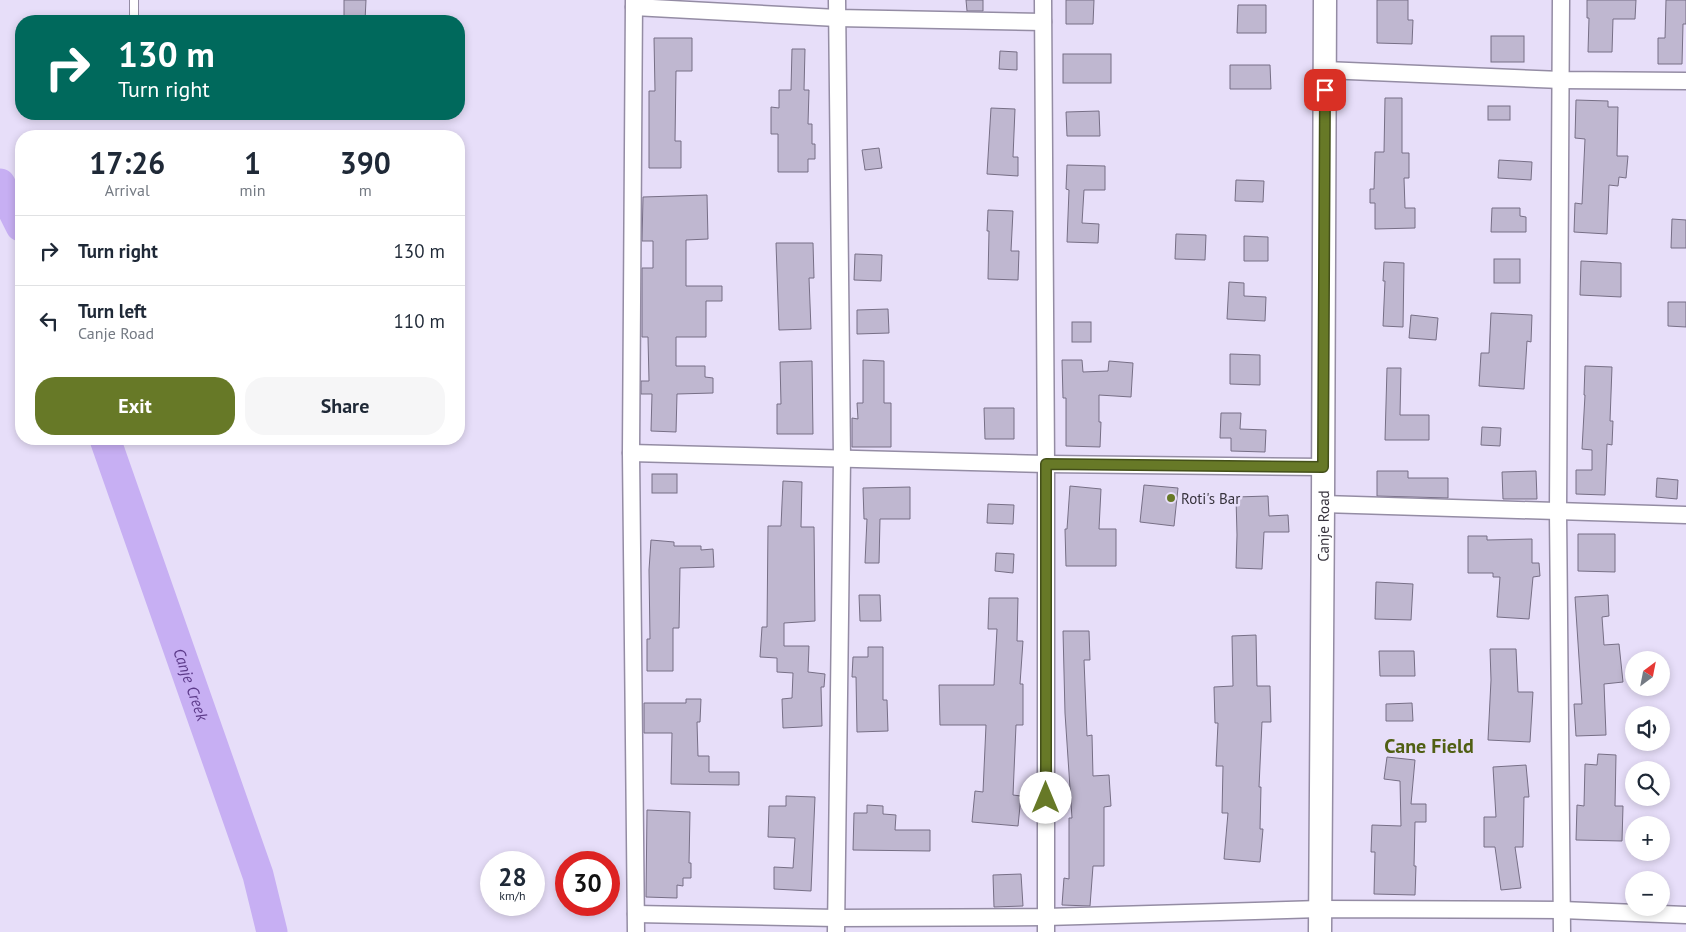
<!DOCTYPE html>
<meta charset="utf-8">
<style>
:root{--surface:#fff;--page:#f6f6f7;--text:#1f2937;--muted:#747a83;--line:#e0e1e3;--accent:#677927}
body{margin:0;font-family:"PT Sans",sans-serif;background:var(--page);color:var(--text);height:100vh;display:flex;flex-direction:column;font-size:19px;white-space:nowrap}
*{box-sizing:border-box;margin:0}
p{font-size:16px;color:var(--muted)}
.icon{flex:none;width:28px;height:28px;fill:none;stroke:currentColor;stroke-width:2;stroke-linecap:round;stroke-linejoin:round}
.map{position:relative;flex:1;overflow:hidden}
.details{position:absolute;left:15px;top:130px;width:450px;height:315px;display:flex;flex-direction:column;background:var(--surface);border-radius:20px;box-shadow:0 2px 8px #0003}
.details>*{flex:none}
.top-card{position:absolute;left:15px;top:15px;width:450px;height:105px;border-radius:20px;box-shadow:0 2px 8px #0003;background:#00695c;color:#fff;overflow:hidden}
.needle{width:32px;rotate:32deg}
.fabs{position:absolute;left:1625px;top:651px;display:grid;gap:10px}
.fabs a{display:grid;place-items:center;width:45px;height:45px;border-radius:50%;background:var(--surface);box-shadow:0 2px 8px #0003;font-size:25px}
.speed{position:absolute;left:480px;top:851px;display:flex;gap:10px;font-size:25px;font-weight:700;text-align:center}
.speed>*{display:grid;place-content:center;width:65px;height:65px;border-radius:50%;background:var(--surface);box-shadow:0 2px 8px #0003;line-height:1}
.speed small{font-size:12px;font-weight:400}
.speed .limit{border:8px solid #d22;background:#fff;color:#111}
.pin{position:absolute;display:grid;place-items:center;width:42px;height:42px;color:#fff;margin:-21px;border-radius:10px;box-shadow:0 2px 8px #0006}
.me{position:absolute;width:55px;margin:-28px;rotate:0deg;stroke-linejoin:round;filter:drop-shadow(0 0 4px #0008)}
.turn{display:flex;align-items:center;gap:18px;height:105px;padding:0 20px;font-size:22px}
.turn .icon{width:65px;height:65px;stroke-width:2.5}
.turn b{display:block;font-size:35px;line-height:42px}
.eta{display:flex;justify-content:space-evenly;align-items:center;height:85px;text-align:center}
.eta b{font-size:30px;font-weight:700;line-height:35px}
.cta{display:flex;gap:10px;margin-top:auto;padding:10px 20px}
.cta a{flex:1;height:58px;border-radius:20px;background:var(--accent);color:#fff;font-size:20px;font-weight:700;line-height:58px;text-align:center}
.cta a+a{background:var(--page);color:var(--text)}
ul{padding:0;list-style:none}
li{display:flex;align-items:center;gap:15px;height:70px;padding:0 20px;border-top:1px solid var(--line)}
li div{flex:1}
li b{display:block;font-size:19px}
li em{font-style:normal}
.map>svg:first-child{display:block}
</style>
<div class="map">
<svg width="1686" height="932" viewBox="0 0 1686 932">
<rect width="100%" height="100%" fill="#e7def9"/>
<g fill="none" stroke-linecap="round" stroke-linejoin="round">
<g stroke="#c7aff3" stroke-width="31">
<polyline points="0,184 21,226"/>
<path id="s1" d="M105 439 258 875 272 932"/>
</g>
</g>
<g fill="#bfb7d0" stroke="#776f86">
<polygon points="344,0 366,0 365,21 344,21"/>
<polygon points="966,0 983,0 983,11 967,11"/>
<polygon points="1066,0 1094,0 1093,24 1066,24"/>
<polygon points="1377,0 1408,0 1408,20 1413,20 1412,44 1377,43"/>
<polygon points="1587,0 1636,0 1635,19 1613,19 1612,52 1588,52 1589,18 1587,18"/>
<polygon points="1666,0 1686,0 1686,24 1683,24 1682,64 1658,64 1658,38 1665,38"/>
<polygon points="1238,5 1266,5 1266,33 1237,33"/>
<rect x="1491" y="36" width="33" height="26"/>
<polygon points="654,38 692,38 692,71 676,71 675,141 681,141 681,168 649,168 649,91 655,91"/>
<polygon points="792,49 805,49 804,90 809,90 808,124 812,124 812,144 815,144 815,159 808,159 808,172 778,172 778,134 771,134 771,107 779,108 779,90 791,90"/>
<polygon points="1000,51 1017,52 1017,70 999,69"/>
<rect x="1063" y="54" width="48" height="29"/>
<polygon points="1230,65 1270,65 1271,89 1230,89"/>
<polygon points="1385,98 1402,98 1402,153 1409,153 1409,178 1404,178 1405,208 1415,208 1415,228 1375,229 1375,203 1370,203 1370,189 1374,189 1375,152 1384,152"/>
<polygon points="1576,100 1608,101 1608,107 1618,107 1617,156 1628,156 1626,178 1619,177 1618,186 1609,185 1607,234 1574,232 1575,203 1582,204 1585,139 1575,138"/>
<rect x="1488" y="106" width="22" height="14"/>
<polygon points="991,108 1015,109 1013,157 1018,157 1018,176 987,174"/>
<polygon points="1099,111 1100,136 1067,136 1066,112"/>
<polygon points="879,148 882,168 865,170 862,150"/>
<polygon points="1499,160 1532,162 1531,180 1498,178"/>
<polygon points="1067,165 1105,166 1105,190 1084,190 1082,223 1099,224 1098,243 1067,242 1069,190 1066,189"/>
<polygon points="1236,180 1264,181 1263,202 1235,201"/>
<polygon points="707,195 708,239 686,240 686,286 722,286 722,301 706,301 706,337 676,337 676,366 705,366 705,377 713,378 713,393 677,394 676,432 651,431 652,394 641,394 641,381 649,381 648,337 642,337 642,268 653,268 653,241 642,241 643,197"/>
<polygon points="1492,208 1520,208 1520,216 1526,217 1526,232 1491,232"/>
<polygon points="988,210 1013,211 1011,251 1019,251 1018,280 988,279 989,231 987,231"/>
<polygon points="1672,219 1686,220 1686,248 1671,248"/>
<polygon points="1176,234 1206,235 1205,260 1175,259"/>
<polygon points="1244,236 1268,237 1268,261 1244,261"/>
<polygon points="776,243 813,243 814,278 809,278 811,329 779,330"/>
<polygon points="855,254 882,255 881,281 854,280"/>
<rect x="1494" y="259" width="26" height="24"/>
<polygon points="1581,261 1621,263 1621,297 1580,295"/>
<polygon points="1384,262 1404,263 1403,327 1383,326 1385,281 1383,281"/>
<polygon points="1229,282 1244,283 1244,296 1266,297 1265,321 1227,319"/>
<polygon points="1668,302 1686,302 1686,327 1668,326"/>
<polygon points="888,309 889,333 857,334 857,310"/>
<polygon points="1491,313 1532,315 1531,342 1527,341 1524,389 1479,386 1481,353 1489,353"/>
<polygon points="1411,315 1438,318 1436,340 1409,338"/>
<rect x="1072" y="322" width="19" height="20"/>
<polygon points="1230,354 1260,355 1260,385 1230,384"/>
<polygon points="863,360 884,361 884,403 891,403 891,447 852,447 852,418 858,419 857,403 863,403"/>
<polygon points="1062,360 1082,360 1083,372 1108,371 1109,361 1133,363 1131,397 1099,395 1099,422 1101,422 1100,447 1066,446 1066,398 1063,398"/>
<polygon points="812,361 813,434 777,434 777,404 781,404 780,362"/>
<polygon points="1585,366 1612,367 1610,421 1613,421 1612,445 1607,444 1605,495 1576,494 1576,470 1592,470 1592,450 1582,449 1585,395 1584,395"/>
<polygon points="1387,368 1401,368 1400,415 1429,415 1429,440 1385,440"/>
<polygon points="984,408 1014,408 1014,439 985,439"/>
<polygon points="1221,413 1241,413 1240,429 1266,430 1265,452 1231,451 1231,438 1220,438"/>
<polygon points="1482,427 1501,428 1500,446 1481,445"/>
<polygon points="1377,471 1408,471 1408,478 1448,478 1448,498 1377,496"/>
<polygon points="1536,471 1537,499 1503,499 1502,472"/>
<rect x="652" y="474" width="25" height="19"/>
<polygon points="1657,478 1678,480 1677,499 1656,497"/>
<polygon points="783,481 802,482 801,527 814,527 815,621 784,623 784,646 809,646 808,672 825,674 824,687 821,687 822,726 783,728 782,699 792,698 793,673 777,672 777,658 760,657 762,627 767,627 768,526 781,526"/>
<polygon points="1144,485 1178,488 1174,526 1140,522"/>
<polygon points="1070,486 1101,489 1099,529 1116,529 1116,566 1066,566 1065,529 1067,529"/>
<polygon points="910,487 910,519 880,519 879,563 865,563 867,519 864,519 863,488"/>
<polygon points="1268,496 1269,516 1288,515 1289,532 1264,532 1262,569 1236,568 1237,535 1236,497"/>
<polygon points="988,504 1014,505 1013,524 987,523"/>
<polygon points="1578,534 1615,534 1615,572 1578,571"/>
<polygon points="1468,536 1487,536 1487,540 1532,539 1532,563 1539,563 1540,576 1533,577 1529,619 1497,617 1500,577 1493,577 1493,573 1468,573"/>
<polygon points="651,540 674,542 674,546 701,546 701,550 713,549 714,567 680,568 679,628 673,628 673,671 647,671 647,639 650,639 649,570"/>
<polygon points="996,553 1014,554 1013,573 995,571"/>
<polygon points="1376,582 1413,584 1411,620 1375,619"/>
<polygon points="859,595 880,595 881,621 860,621"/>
<polygon points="1608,595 1609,616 1602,617 1604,645 1619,644 1623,682 1604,684 1606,735 1576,736 1574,704 1582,704 1575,597"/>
<polygon points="989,598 1018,598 1017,641 1023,641 1020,684 1023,684 1023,725 1016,725 1013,795 1021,796 1018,826 972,822 975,791 983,792 986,725 940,725 939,685 994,685 997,629 988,629"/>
<polygon points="1063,631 1089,631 1090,660 1084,660 1087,736 1092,735 1093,776 1109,775 1111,806 1104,807 1104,866 1093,866 1090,906 1062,905 1064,878 1069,879 1069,818 1072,818 1065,713"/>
<polygon points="1256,635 1257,686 1270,686 1271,722 1262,722 1259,787 1261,787 1260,829 1263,829 1260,862 1224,859 1228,813 1222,813 1223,766 1216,766 1218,723 1215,723 1214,687 1233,686 1232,636"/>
<polygon points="868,647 883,647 883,700 887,700 888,731 857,732 856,677 852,677 853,657 868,657"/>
<polygon points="1490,649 1516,649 1518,692 1533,692 1530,742 1488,740 1491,680"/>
<polygon points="1379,651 1414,651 1415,676 1380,676"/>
<polygon points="686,699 701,699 700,722 697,722 698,756 709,756 709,772 739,772 739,785 671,784 672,733 644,733 644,703 686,703"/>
<polygon points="1412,703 1413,721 1386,721 1386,704"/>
<polygon points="1598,754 1616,755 1615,806 1623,806 1622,841 1576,840 1577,805 1584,806 1585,764 1597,765"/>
<polygon points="1387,757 1415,760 1411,804 1426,804 1426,822 1415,822 1414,866 1416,866 1415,895 1374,894 1375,852 1371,852 1372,825 1401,826 1400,781 1384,779"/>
<polygon points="1526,765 1529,797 1524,797 1523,847 1515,847 1521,888 1501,890 1495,847 1484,847 1484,817 1496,817 1493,767"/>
<polygon points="786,796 815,797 811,891 774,889 774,867 793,868 795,838 768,837 769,806 786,806"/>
<polygon points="867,805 883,806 883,814 896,815 895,830 930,830 930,851 853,850 854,813 867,813"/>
<polygon points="647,810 690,812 689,863 691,863 691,878 683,878 683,886 677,885 677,898 646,897"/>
<polygon points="1021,874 1023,906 994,907 993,875"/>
</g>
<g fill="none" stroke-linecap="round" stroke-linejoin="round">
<defs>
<polyline id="lane" points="134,21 134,0"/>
<g id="street">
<polyline points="634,0 631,453 636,932"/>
<polyline points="1043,0 1046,464 1046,932"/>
<polyline points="1561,0 1558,512 1562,932"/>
<polyline points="634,7 837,18 1043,22"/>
<polyline points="1325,70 1561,80 1686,81"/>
<polyline points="631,453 1046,464 1323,467"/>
<polyline points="1323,504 1686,515"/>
<polyline points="636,914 836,918 1046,917 1320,909 1562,910 1686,915"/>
<polyline points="836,932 842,458 837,0"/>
</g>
<g id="secondary">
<path id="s2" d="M1320 932 1323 504 1325 0"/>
</g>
</defs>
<use href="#lane" stroke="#948ca4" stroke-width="10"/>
<use href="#street" stroke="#948ca4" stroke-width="19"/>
<use href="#secondary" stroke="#948ca4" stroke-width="25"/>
<use href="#lane" stroke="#fff" stroke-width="8"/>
<use href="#street" stroke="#fff" stroke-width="16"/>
<use href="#secondary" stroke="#fff" stroke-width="22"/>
</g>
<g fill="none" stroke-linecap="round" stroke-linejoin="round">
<defs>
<polyline id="route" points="1046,798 1046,464 1323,467 1325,90"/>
</defs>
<use href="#route" stroke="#434f19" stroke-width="12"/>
<use href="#route" stroke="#677927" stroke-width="9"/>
</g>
<circle fill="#677927" stroke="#e7def9" stroke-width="2" cx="1171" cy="498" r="5"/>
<g text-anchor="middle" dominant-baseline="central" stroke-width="5" stroke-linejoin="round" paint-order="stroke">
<g font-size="15" fill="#37333d" stroke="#e7def9" text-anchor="start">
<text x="1181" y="498">Roti's Bar</text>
</g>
<g font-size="15" fill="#37333d" stroke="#e7def9">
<text stroke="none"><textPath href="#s2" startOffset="406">Canje Road</textPath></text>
</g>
<g font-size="16" font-style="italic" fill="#5c3a89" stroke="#e7def9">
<text stroke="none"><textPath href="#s1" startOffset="260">Canje Creek</textPath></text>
</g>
<g font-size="20" font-weight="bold" fill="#505f13" stroke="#e7def9">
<text x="1429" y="746">Cane Field</text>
</g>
</g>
</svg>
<div class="fabs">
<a><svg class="needle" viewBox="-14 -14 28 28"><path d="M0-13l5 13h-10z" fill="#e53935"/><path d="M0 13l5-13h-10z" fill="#747a83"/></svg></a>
<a><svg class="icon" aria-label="sound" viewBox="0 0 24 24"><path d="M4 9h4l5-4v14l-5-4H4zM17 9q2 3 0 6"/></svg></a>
<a><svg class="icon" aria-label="search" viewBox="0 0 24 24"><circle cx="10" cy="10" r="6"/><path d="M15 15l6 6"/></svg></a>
<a>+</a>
<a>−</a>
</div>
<div class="speed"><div>28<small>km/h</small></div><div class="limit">30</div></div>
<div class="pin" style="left:1325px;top:90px;background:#d93025"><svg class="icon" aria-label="arrive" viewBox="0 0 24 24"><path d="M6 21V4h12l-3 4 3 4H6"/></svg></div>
<svg class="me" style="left:1046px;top:798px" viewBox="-20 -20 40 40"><circle r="19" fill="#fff"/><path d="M0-13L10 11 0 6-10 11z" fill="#677927"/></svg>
<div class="top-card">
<div class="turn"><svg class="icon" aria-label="right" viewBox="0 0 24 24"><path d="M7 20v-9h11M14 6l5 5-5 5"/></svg><div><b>130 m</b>Turn right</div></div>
</div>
<section class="details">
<div class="eta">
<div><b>17:26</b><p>Arrival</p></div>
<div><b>1</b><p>min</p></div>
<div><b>390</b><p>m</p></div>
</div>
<ul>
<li><svg class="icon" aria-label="right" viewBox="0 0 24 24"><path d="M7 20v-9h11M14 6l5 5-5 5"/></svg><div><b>Turn right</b></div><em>130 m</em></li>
<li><svg class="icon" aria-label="left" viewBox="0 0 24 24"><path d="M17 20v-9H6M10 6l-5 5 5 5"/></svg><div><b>Turn left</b><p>Canje Road</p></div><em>110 m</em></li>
</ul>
<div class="cta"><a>Exit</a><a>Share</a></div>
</section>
</div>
